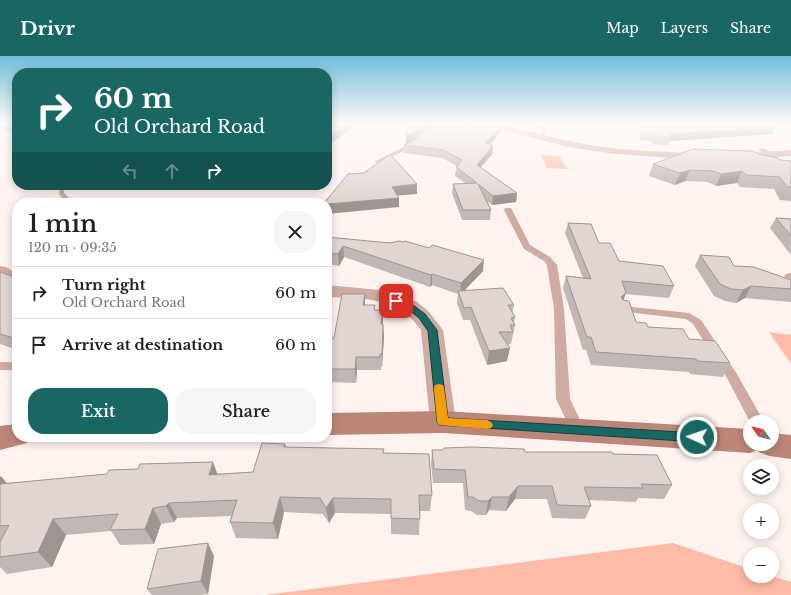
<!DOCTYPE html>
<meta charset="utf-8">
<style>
:root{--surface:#fff;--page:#f6f6f6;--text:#222;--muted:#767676;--line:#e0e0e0;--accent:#196763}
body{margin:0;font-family:"Libre Baskerville",serif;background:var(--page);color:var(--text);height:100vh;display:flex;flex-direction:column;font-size:15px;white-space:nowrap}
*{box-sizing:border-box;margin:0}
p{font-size:13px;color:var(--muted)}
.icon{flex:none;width:22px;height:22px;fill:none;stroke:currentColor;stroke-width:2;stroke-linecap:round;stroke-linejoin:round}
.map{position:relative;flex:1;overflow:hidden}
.side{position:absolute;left:12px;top:142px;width:320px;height:244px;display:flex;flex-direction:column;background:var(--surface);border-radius:16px;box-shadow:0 2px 10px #0003}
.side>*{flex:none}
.hud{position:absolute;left:12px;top:12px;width:320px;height:122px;border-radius:16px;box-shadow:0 2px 10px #0003;background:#196763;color:#fff;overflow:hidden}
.needle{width:26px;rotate:304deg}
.controls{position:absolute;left:743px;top:359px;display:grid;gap:8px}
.controls a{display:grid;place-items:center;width:36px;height:36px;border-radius:50%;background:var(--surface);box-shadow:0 2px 10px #0003;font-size:20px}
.pin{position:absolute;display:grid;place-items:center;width:34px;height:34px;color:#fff;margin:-17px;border-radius:8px;box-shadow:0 2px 6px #0006}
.me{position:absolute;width:44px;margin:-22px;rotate:273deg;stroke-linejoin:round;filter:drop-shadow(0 0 3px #0008)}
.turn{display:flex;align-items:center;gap:14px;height:84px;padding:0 16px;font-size:18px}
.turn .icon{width:52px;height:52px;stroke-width:2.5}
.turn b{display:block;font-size:28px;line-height:34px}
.lanes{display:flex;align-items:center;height:38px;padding:0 16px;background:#0003;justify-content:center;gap:20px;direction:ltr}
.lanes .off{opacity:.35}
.round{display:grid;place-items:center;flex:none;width:42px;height:42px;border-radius:16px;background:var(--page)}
.headline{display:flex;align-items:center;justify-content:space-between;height:68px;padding:0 16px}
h1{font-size:24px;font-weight:600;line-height:30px}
.button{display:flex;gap:8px;margin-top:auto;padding:8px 16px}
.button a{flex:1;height:46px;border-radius:16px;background:var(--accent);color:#fff;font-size:16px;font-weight:600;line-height:46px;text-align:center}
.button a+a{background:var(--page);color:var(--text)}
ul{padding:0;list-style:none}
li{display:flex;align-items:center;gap:12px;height:52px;padding:0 16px;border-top:1px solid var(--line)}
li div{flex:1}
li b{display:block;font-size:15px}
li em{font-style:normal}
header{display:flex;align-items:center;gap:24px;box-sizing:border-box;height:56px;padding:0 20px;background:var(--accent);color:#fff}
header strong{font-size:19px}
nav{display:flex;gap:22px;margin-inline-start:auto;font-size:14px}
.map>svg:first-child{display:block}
</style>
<header>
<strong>Drivr</strong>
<nav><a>Map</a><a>Layers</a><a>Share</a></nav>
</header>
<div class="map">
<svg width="791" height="539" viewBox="0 0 791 539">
<rect width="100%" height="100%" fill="#fff3f0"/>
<g fill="#ffbba7">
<polygon points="541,99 559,100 567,113 547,112"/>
<polygon points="769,276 791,279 791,308"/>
<polygon points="673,487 750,513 750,520 772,520 791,526 791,539 265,539"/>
</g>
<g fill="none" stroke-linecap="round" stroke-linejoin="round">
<g fill="#d0aba1" fill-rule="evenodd">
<polygon points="436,68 441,68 440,72 418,88 379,107 374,106 414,86"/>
<polygon points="536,68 541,68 547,76 543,81 538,80 542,76"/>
<polygon points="762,92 777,98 778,99 775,101 760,95 759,94"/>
<polygon points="60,131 64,131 64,137 74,147 66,147 59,138"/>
<polygon points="505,152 511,152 512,154 530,189 550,201 557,209 564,253 570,343 585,374 583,378 578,380 573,378 556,343 554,253 547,209 544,205 524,193 504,154"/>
<polygon points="791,217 791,223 786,222 784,220 786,218"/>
<polygon points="623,250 689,257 701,264 737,318 764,366 750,366 727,322 693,268 686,263 619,255 618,253"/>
<rect x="0" y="306" width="17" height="8"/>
</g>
<g fill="#d0aba1" fill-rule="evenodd">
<path d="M479 68C510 68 538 78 569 85 612 95 659 95 703 98L708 101 703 104 616 98 568 91Z"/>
<polygon points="791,94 791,100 739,104 734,101 739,98"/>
<polygon points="0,210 6,211 17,218 17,229 0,224"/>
<path d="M327 229 390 235 417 246 429 256 443 274 456 366 452 373 443 376 434 373 430 366 421 274C398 240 364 243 327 241Z"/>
</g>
<g fill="#bb8677" fill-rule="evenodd">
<polygon points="443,355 750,373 750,388 772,388 772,377 791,379 791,403 769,400 759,396 757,394 750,397 443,377 327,379 327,357"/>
<polygon points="17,368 17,381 30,381 27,387 0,394 0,370"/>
</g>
</g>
<g fill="#c1b7b4">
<polygon points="0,68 17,68 8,76 0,72"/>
<polygon points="433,68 414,84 502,69 501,76 490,88 492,88 492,90 493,90 492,98 481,111 517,137 516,146 492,149 487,145 491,154 490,164 462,164 452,137 453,128 465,127 455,120 457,110 442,102 404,97 404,89 406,88 406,80"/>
<polygon points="643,68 776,71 773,78 670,85 668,89 652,88 651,85 639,84"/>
<polygon points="762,99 781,104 791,105 791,145 780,144 774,133 740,131 737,127 716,130 708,126 685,125 675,129 649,120 653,108"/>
<polygon points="776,162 791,163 791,199 770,172"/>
<polygon points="568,167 599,187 619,205 674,230 669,242 625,238 623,244 636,266 648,271 689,283 730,307 723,321 690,318 689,316 591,309 586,294 583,294 563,232 566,220 583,222 565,177"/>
<polygon points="327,181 483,215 464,235 514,249 512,257 515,261 514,267 515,269 511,288 507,289 507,305 487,309 470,264 463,264 457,247 458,238 432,229 430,231 344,201 339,210 327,208"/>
<polygon points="700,199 734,210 791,224 791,246 745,242 736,247 725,245 714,240 695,210"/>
<polygon points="0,216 17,222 17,294 0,288"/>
<polygon points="365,249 375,249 375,254 383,268 384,281 382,311 381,311 381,314 357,314 356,327 327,326 327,282 334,282"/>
<polygon points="285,388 286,391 384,393 384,397 432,439 430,455 420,455 419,479 391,478 391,458 335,457 329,467 323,458 284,456 278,483 236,482 230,466 232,460 177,462 174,466 161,468 154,488 120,489 111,475 66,479 52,511 7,518 0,511 0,420 6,427 253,416"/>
<polygon points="432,394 613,398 672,429 664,443 638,442 636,446 589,444 591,450 585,463 552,462 547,443 515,443 506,455 489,454 486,459 477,459 471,455 465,454 463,427 433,427 431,408"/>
<polygon points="214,500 208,538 200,539 152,539 147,533"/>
</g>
<g fill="#9d9592">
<polygon points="7,68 17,68 17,75 8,76 4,69"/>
<polygon points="347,68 357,68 327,90 327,82"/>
<polygon points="425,68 433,68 413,85 406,88 406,80"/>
<polygon points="502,69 501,76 484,95 485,87"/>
<polygon points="776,71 773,78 670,85 671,81 671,78"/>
<polygon points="492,88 492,92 493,90 492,98 476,117 477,109"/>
<polygon points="690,114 685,125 675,129 680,117"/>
<polygon points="742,115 737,127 716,130 721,118"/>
<polygon points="417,128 417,138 392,140 392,131"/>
<polygon points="517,137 516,146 492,149 493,140"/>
<polygon points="399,142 399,151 327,158 327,148"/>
<polygon points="343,190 344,201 339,210 338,198"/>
<polygon points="484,204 483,215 460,239 461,227"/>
<polygon points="432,218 432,229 430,231 431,219"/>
<polygon points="751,230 745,242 736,247 743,234"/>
<polygon points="626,237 622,249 621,241"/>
<polygon points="365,238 365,251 363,249"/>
<polygon points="383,254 383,267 381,281 381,268"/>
<polygon points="383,268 384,281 382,311 382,298"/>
<polygon points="510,292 507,305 487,309 489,295"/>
<polygon points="356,301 357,314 356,327 355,313"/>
<polygon points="213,406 219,422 209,419"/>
<polygon points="1,420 14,436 0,433 0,421"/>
<polygon points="518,430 515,443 506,455 509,441"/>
<polygon points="280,441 284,456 278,483 273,467"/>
<polygon points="492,441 489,454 486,459 488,445"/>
<polygon points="333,442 335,457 329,467 326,452"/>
<polygon points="169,447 177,462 174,466 166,450"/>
<polygon points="153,452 161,468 154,488 145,473"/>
<polygon points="53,463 66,479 52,511 38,496"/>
<polygon points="208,487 214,500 208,538 201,525"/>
</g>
<g fill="#e0d5d1" stroke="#9d9592">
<polygon points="327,68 347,68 327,82"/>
<polygon points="409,68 425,68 413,77 406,80"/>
<polygon points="438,68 502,69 485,87 492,88 490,90 493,90 477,109 517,137 493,140 478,128 491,154 463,154 453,128 477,127 456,111 462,104 443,94 404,89 419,82"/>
<polygon points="643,68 770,68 776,71 671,78 671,81 655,80 653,78 641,77"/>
<polygon points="693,93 752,95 762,99 774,101 781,104 791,105 791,131 787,131 780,121 746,119 742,115 721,118 713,115 690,114 680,117 653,108"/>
<polygon points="390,98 417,128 392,131 399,142 327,148 327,147 324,147 348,118 364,117"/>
<polygon points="776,162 791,163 791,180"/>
<polygon points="568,167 591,168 599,187 610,187 619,205 663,210 674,230 622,225 626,237 621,241 623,244 629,245 636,266 646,267 648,271 683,273 689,283 715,285 730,307 697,305 696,303 596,296 591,281 587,281 566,220 591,223"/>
<polygon points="327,181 390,187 399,185 403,186 405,185 429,192 432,189 484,204 461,227 432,218 431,219 343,190 338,198 327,197"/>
<polygon points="700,199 729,201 734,210 754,211 791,224 791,233 751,230 743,234 731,233 720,228"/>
<polygon points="0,216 17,222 17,283 0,278"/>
<polygon points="503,232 514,249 508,249 515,261 511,262 515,269 510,269 513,276 499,276 510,292 489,295 471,251 464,252 458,235"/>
<polygon points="342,238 365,238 363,249 375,249 374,254 383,254 381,268 383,268 382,298 380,298 380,301 356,301 355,313 327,313 327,282 334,282"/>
<polygon points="262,387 285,388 284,391 384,393 383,397 429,398 432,439 419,439 420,463 391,462 391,443 333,442 326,452 320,442 280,441 273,467 230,466 237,444 169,447 166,450 153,452 145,473 110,474 118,458 53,463 38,496 0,501 0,486 9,469 0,470 0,428 107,418 109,414 138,413 140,408 213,406 209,419 253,416"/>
<polygon points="472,391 524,393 525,396 612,396 613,398 657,399 672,429 641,428 643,432 584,431 591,450 557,449 552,430 518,430 509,441 492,441 488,445 479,445 473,441 468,441 465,414 434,413 432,394 442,394 444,392"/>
<polygon points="208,487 201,525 147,533 158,493"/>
</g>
<linearGradient id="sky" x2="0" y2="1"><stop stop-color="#70bdda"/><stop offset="0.47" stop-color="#fffaf8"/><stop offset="1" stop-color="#fffaf8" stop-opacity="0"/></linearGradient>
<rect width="791" height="144" fill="url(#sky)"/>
<polygon fill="#196763" stroke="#104340" points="396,242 413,249 425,258 437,274 448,362 697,377 701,378 703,381 701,385 697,386 439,369 437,366 428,275 419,262 407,252 393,247 392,245"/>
<polygon fill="#f59e0b" points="439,328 443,329 444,332 448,362 487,364 491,366 493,369 491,372 487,373 439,369 437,366 434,332 435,329"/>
</svg>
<div class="controls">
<a><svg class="needle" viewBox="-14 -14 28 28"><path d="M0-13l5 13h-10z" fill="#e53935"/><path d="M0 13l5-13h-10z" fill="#767676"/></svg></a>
<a><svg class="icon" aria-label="layers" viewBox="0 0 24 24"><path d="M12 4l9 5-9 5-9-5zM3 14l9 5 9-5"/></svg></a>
<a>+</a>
<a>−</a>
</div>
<div class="pin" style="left:396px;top:245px;background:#d93025"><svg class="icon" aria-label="arrive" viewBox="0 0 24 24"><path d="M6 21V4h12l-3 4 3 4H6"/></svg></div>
<svg class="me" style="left:697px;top:381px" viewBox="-20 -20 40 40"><circle r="17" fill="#196763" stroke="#fff" stroke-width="3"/><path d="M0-11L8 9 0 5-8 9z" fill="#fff"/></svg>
<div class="hud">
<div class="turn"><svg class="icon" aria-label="right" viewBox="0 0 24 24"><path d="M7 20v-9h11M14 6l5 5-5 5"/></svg><div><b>60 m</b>Old Orchard Road</div></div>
<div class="lanes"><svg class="icon off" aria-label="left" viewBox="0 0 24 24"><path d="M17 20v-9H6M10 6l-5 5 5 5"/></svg><svg class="icon off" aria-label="ahead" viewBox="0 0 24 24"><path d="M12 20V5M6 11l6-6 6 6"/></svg><svg class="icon" aria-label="right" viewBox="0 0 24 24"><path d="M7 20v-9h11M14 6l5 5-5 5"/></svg></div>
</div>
<section class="side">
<div class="headline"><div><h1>1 min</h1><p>120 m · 09:35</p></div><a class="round"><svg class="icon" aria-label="close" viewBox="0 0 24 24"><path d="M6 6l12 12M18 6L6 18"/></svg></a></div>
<ul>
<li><svg class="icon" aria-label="right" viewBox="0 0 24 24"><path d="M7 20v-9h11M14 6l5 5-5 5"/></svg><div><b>Turn right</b><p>Old Orchard Road</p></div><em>60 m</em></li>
<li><svg class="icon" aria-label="arrive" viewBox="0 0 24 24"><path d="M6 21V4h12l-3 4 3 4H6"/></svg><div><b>Arrive at destination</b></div><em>60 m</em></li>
</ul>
<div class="button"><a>Exit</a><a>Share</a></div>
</section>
</div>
